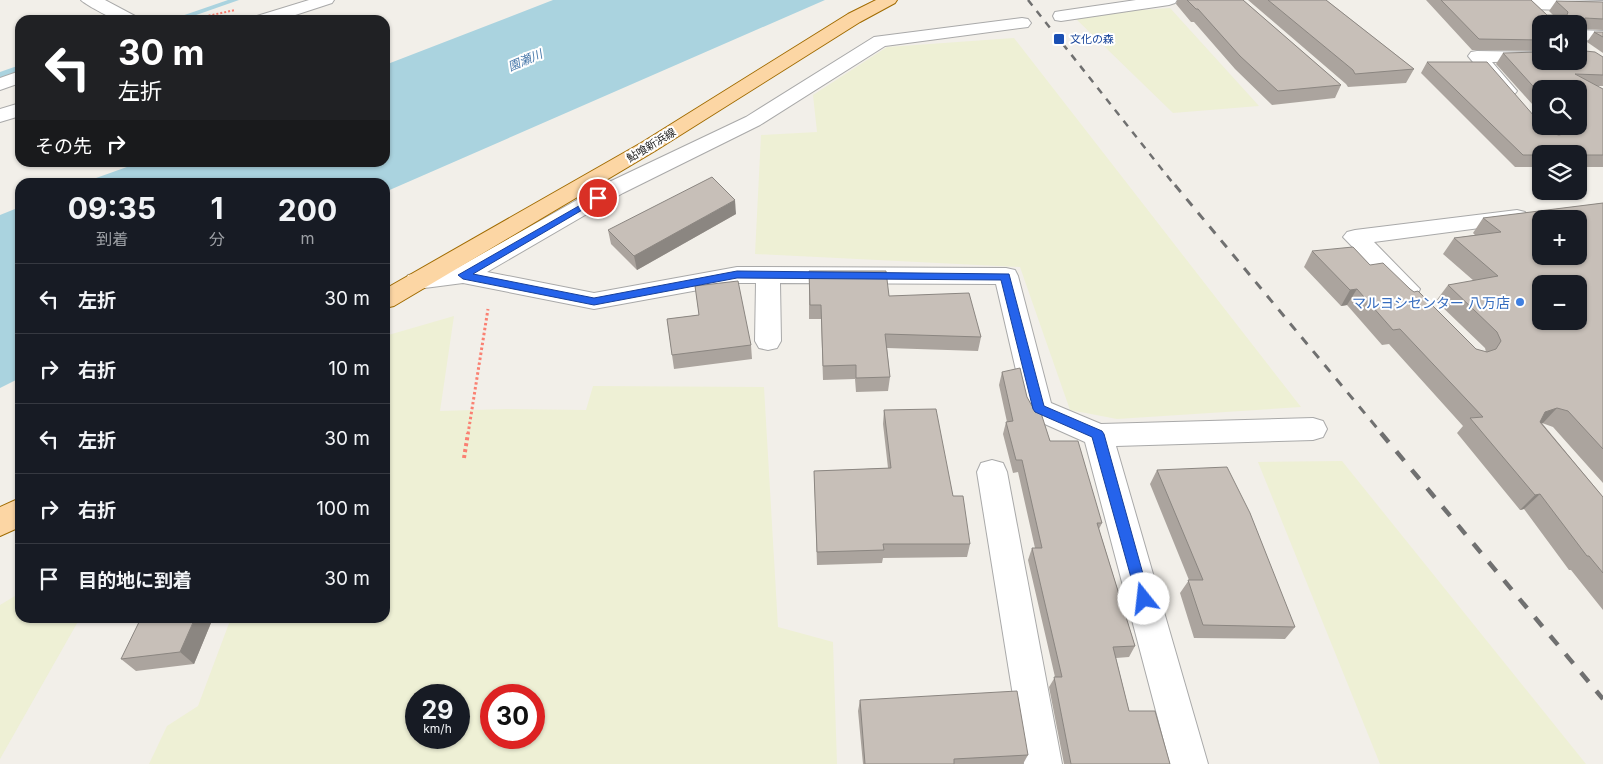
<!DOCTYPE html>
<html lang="ja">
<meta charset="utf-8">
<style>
:root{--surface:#171b24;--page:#20242c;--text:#f1f3f6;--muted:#9ea1a6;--line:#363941}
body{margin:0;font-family:Inter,"Noto Sans JP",sans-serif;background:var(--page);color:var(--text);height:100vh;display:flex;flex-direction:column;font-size:19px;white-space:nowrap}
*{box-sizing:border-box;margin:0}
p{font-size:16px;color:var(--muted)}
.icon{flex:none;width:28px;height:28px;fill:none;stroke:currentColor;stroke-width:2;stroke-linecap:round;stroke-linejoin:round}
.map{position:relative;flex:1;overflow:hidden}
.drawer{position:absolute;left:15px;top:178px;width:375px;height:445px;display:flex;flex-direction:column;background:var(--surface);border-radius:15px;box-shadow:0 1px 4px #0004}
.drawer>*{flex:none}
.guide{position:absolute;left:15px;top:15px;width:375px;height:152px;border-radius:15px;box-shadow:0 1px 4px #0004;background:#202124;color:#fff;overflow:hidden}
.tools{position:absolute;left:1532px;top:15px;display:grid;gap:10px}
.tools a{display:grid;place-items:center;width:55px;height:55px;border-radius:10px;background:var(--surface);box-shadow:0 1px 4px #0004;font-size:25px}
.speed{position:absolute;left:405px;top:684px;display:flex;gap:10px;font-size:25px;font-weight:700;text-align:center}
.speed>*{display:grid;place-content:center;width:65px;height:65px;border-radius:50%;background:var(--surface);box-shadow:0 1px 4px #0004;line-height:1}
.speed small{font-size:12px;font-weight:400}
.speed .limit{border:8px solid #d22;background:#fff;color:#111}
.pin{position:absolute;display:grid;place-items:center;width:42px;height:42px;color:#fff;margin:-21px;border:2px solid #fff;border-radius:50%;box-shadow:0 1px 5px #0007}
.me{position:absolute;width:55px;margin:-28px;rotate:344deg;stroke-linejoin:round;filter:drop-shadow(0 0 4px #0008)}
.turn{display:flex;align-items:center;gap:18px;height:105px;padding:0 20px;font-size:22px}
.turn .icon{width:65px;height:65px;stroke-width:2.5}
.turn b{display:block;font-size:35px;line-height:42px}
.then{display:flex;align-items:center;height:48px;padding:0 20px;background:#0003;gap:10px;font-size:19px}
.eta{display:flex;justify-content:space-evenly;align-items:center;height:85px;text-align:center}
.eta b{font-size:30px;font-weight:700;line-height:35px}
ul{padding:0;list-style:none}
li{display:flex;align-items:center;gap:15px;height:70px;padding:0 20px;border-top:1px solid var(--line)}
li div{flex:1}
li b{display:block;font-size:19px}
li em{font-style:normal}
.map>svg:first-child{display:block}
</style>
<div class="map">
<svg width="1603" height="764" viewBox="0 0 1603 764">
<rect width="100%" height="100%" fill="#f2efe9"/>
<g fill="#eef0d5" fill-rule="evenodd">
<polygon points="1170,8 1259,106 1173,113 1072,15"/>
<polygon points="1014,38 1301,407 1117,419 1070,410 1020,267 755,254 761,135 817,132 813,95 887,47"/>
<path d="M454 316 440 411 507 409 586 410 593 386 764 387 778 627 833 642 837 764H149L167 726 198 706 231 618H385V336ZM416 695H459V738H416ZM491 695H534V738H491Z"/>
<polygon points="1342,461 1586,764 1380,764 1258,462"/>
<polygon points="20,593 20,618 80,618 0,759 0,605"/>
</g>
<g fill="#aad3df">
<polygon points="553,0 825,0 385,192 385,182 85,182 138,163 385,162 385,65"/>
<polygon points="20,207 20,378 0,388 0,215"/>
</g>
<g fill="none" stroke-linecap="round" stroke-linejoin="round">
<g fill="#aad3df" fill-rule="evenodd">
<polygon points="228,0 239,0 182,20 170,20"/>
<polygon points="20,65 20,71 0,78 0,72"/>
</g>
<defs>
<g id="minor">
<path d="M81 0H105L135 16 137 20C131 20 123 22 117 20 112 19 83 3 81 0Z"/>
<polygon points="309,0 334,0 332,3 280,20 255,20 257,16"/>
<polygon points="1136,0 1177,0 1175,3 1169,5 1061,21 1055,20 1053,16 1055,12 1061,11"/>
<polygon points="1564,0 1603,1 1603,11 1529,9 1523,7 1521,4 1525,0"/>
<polygon points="1022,18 1028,19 1031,23 1028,27 885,46 760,125 623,193 487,272 594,293 737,267 1006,268 1015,270 1018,276 1051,403 1101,424 1313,418 1323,421 1327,429 1323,437 1313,440 1116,446 1208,764 1170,764 1085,442 1029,417 1025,409 996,284 780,283 781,341 777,348 768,350 759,348 755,341 756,283 737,283 594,309 463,283 417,289 408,287 405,281 408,275 457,268 607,183 746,117 874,37"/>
<polygon points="1579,30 1603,31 1603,41 1579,40"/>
<polygon points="1477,51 1541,52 1541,61 1546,61 1492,62 1517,91 1514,95 1507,97 1500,95 1468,56 1471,52"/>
<polygon points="20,71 20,83 0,90 0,78"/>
<polygon points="20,103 20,116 0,122 0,109"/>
<polygon points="1517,210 1525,212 1528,217 1525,222 1374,242 1420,289 1417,295 1408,297 1399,295 1343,237 1347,232 1355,230"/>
<polygon points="992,460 1003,463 1007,472 1062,764 1024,764 977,472 981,463"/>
</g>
<g id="major">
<polygon points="876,0 897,0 895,3 860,22 655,151 394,306 385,308 385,289 641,143 848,14"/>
<polygon points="20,498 20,527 0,536 0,507"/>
</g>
</defs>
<use href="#minor" stroke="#a9a9a9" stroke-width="2"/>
<use href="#major" stroke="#a06b00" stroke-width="2"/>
<polyline stroke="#fa8072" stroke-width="2" stroke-dasharray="2 2" stroke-linecap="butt" points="189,20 235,10"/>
<polyline stroke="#fa8072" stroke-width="3" stroke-dasharray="2.5 2.5" stroke-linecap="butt" points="468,434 488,309"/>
<polyline stroke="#fa8072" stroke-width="4" stroke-dasharray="3 3" stroke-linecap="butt" points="464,458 468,433"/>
<use href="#minor" fill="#fff" fill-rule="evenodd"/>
<use href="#major" fill="#fcd6a4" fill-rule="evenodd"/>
<polyline stroke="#707070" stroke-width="2.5" stroke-dasharray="7 7" stroke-linecap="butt" points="1028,0 1176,187"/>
<polyline stroke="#707070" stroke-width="3" stroke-dasharray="9 9" stroke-linecap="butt" points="1175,185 1382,434"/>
<polyline stroke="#707070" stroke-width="4.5" stroke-dasharray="12 12" stroke-linecap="butt" points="1381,433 1603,699"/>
</g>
<g fill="#aba49e">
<polygon points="1177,0 1243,0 1341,85 1335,98 1272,105 1235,69 1194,22 1191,22 1176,4"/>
<polygon points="1248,0 1326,0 1414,69 1406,83 1348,87 1346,84"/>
<polygon points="1426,0 1531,0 1547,15 1553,15 1549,11 1556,1 1603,2 1603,30 1585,29 1585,51 1603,57 1603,86 1596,86 1603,89 1603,167 1579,167 1579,154 1541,154 1541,167 1515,167 1421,73 1427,62 1550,133 1559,135 1553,126 1579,126 1541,89 1541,114 1496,64 1503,53 1579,61 1541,24 1541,51 1472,50"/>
<polygon points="1594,32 1603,32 1603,53 1587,42"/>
<polygon points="1603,203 1603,483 1553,427 1542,423 1603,497 1603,610 1571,570 1569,570 1524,509 1520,510 1457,433 1463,426 1389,344 1382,345 1347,305 1341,306 1304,267 1312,251 1370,265 1410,289 1476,349 1486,352 1485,348 1436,301 1448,285 1474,281 1443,254 1454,238 1475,235 1473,233 1483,218"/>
<polygon points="736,214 637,270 611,244 608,230"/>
<polygon points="809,271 889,296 981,337 978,351 887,348 890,377 888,391 856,392 855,379 823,380 821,319 809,319"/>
<polygon points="695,286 751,345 752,359 674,369 667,319 699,315"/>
<polygon points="1002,372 1027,397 1050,441 1102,523 1099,529 1135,646 1129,657 1116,658 1129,711 1170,764 1064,764 1049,687 1055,677 1028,560 1032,548 1035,548 1018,472 1013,473 1003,434 1006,422 1007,422 999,385"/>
<polygon points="884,410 953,496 970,544 967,557 883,558 882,563 817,565 814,471 888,468 883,424"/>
<polygon points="1157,470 1295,627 1285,639 1194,638 1180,593 1189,580 1150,484"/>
<polygon points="213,618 194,664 136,671 121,659"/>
<polygon points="860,700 1028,755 1023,764 863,764 858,711"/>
</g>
<g fill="#8b8681">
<polygon points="735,200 736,214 637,270 634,256"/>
<polygon points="1357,289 1347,305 1341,306 1350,290"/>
<polygon points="1557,408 1543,423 1530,427 1545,412"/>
<polygon points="1540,494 1524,509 1520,510 1535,495"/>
<polygon points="195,618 213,618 194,664 180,652"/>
</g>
<g fill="#c7bfb8" stroke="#8b8681" fill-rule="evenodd">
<polygon points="1187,0 1243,0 1341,85 1278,91 1240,56 1198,9 1196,9"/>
<polygon points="1268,0 1326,0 1414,69 1355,74 1353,70"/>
<polygon points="1441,0 1531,0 1547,15 1567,15 1568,12 1556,1 1603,2 1603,19 1585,18 1585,51 1595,52 1603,57 1603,75 1575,74 1603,89 1603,155 1579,155 1579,154 1541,154 1541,155 1523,155 1427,62 1487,62 1541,124 1541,126 1544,126 1550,133 1559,135 1567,133 1569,126 1579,126 1579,89 1541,89 1541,95 1503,53 1541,52 1541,61 1579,61 1579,24 1541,24 1541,40 1479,39"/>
<polygon points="1594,32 1603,32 1603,37"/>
<polygon points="712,177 735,200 634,256 608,230"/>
<path d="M1603 203V449L1568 411 1557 408 1545 412 1540 422 1603 497V573L1589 556H1587L1540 494 1535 495 1470 418 1483 417 1400 329 1393 330 1357 289 1350 290 1312 251 1353 247 1370 265 1383 263 1410 289 1414 292 1418 291 1476 349 1487 352 1496 349 1501 341 1497 332 1448 285 1498 276 1454 238 1501 232 1483 218ZM1541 219H1579V256H1541ZM1541 284H1579V321H1541Z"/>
<polygon points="809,271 886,271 889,296 969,293 981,337 885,334 890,377 856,378 856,365 823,366 821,305 810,305"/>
<polygon points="738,281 751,345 672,355 667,319 699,315 695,286"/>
<polygon points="1020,368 1027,397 1032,406 1040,410 1050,441 1078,441 1102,523 1097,523 1135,646 1113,647 1129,711 1155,711 1170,764 1071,764 1054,677 1062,677 1032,548 1042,548 1022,460 1016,460 1006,422 1013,421 1002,372"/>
<polygon points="936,409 953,496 963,496 970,544 883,544 884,550 817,552 814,471 891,468 884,410"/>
<polygon points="1227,467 1250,513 1295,627 1203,625 1188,580 1203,580 1157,470"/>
<polygon points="141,618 195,618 180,652 121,659"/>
<polygon points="1017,691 1028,755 954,759 954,764 865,764 860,700"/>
</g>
<polygon fill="#2563eb" stroke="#184099" points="598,195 601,196 601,199 473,274 594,298 737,271 1009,274 1044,406 1102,431 1104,434 1150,599 1148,604 1144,606 1139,604 1137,599 1092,437 1035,412 1033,409 1001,280 737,278 594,305 463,279 458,275"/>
<rect fill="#1a4fb4" stroke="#fff" stroke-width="2" x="1053" y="33" width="12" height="12" rx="2.5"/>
<circle fill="#3f7fe0" stroke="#fff" stroke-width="2" cx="1520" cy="302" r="5"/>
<g text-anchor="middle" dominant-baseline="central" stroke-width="4" stroke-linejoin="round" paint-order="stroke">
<g font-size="11" fill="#164399" stroke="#fff" text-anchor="start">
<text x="1070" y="39">文化の森</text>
</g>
<g font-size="11" fill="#222" stroke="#fff">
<text transform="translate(651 145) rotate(-31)">鮎喰新浜線</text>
</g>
<g font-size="12" font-style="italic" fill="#4a7aab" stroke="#fff">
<text transform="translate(525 60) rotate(-23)">園瀬川</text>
</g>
<g font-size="14" fill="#366cbe" stroke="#fff" text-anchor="end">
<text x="1510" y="302">マルヨシセンター 八万店</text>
</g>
</g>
</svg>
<div class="tools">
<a><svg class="icon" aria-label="sound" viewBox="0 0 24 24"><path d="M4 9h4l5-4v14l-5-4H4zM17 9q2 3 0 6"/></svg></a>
<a><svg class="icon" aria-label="search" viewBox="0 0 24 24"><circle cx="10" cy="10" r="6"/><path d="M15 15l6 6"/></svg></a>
<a><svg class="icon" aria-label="layers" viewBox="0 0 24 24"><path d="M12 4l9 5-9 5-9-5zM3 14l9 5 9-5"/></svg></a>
<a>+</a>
<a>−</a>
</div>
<div class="speed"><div>29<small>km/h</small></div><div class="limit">30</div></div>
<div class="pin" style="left:598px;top:198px;background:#d93025"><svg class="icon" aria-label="arrive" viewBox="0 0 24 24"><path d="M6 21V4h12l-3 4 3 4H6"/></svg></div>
<svg class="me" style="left:1144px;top:599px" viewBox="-20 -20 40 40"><circle r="19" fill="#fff"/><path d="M0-13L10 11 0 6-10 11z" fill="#2563eb"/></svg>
<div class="guide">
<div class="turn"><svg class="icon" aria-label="left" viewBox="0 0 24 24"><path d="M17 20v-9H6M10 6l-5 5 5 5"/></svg><div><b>30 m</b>左折</div></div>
<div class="then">その先<svg class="icon" aria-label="right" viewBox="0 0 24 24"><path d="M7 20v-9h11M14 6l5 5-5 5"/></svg></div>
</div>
<section class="drawer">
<div class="eta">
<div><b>09:35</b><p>到着</p></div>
<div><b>1</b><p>分</p></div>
<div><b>200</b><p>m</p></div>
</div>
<ul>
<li><svg class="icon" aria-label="left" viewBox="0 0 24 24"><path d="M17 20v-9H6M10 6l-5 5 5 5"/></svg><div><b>左折</b></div><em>30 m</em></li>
<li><svg class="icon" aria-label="right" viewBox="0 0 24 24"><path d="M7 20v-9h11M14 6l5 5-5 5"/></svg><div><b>右折</b></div><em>10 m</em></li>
<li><svg class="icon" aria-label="left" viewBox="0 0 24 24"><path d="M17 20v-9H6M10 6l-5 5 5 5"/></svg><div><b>左折</b></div><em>30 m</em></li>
<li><svg class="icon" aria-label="right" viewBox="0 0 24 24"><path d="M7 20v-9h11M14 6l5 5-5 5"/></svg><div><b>右折</b></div><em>100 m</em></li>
<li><svg class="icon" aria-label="arrive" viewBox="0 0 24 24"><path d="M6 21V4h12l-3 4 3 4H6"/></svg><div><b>目的地に到着</b></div><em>30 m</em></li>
</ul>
</section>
</div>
